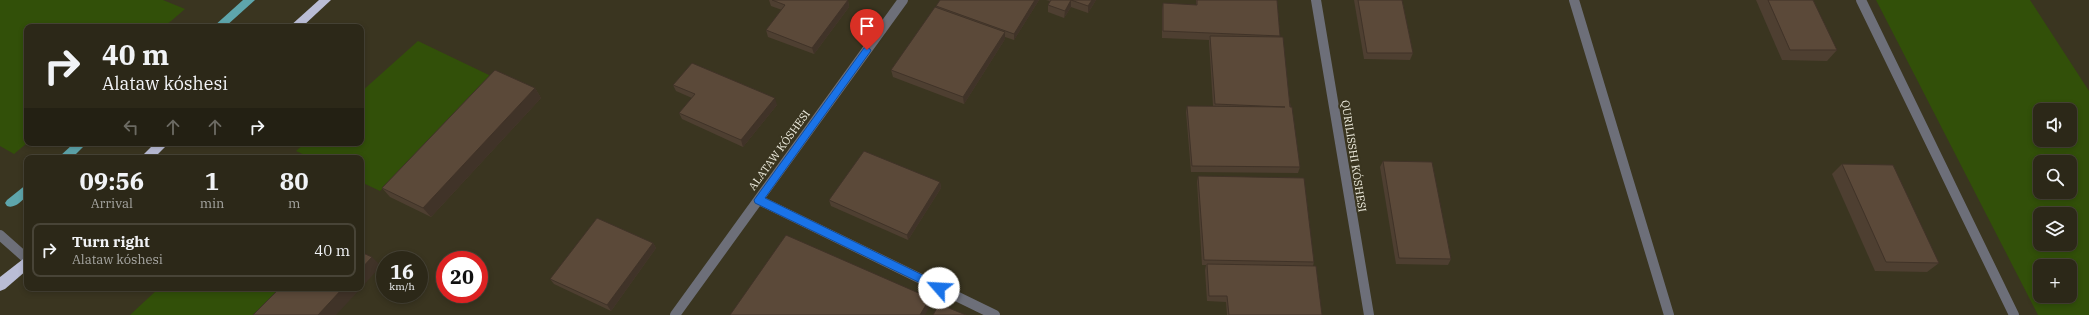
<!DOCTYPE html>
<meta charset="utf-8">
<style>
:root{--surface:#2c2818;--page:#343021;--text:#f1f3f6;--muted:#a6a6a2;--line:#484437}
body{margin:0;font-family:"IBM Plex Serif",serif;background:var(--page);color:var(--text);height:100vh;display:flex;flex-direction:column;font-size:15px;white-space:nowrap}
*{box-sizing:border-box;margin:0}
p{font-size:13px;color:var(--muted)}
.icon{flex:none;width:22px;height:22px;fill:none;stroke:currentColor;stroke-width:2;stroke-linecap:round;stroke-linejoin:round}
.map{position:relative;flex:1;overflow:hidden}
.sheet{position:absolute;left:24px;top:155px;width:340px;height:136px;display:flex;flex-direction:column;background:var(--surface);border-radius:8px;box-shadow:0 2px 6px #0003,0 0 0 1px var(--line)}
.sheet>*{flex:none}
.top-card{position:absolute;left:24px;top:24px;width:340px;height:122px;border-radius:8px;box-shadow:0 2px 6px #0003,0 0 0 1px var(--line);background:#2c2818;color:var(--text);overflow:hidden}
.fabs{position:absolute;left:2033px;top:103px;display:grid;gap:8px}
.fabs a{display:grid;place-items:center;width:44px;height:44px;border-radius:8px;background:var(--surface);box-shadow:0 2px 6px #0003,0 0 0 1px var(--line);font-size:20px}
.speed{position:absolute;left:376px;top:251px;display:flex;gap:8px;font-size:20px;font-weight:700;text-align:center}
.speed>*{display:grid;place-content:center;width:52px;height:52px;border-radius:50%;background:var(--surface);box-shadow:0 2px 6px #0003,0 0 0 1px var(--line);line-height:1}
.speed small{font-size:10px;font-weight:400}
.speed .limit{border:6px solid #d22;background:#fff;color:#111}
.pin{position:absolute;display:grid;place-items:center;width:34px;height:34px;color:#fff;margin:-41px -17px;border-radius:50% 50% 50% 0;rotate:-45deg;box-shadow:0 0 4px #0007}
.pin .icon{rotate:45deg}
.me{position:absolute;width:44px;margin:-22px;rotate:296deg;stroke-linejoin:round;filter:drop-shadow(0 0 3px #0008)}
.turn{display:flex;align-items:center;gap:14px;height:84px;padding:0 12px;font-size:18px}
.turn .icon{width:52px;height:52px;stroke-width:2.5}
.turn b{display:block;font-size:28px;line-height:34px}
.lanes{display:flex;align-items:center;height:38px;padding:0 12px;background:#0003;justify-content:center;gap:20px;direction:ltr}
.lanes .off{opacity:.35}
.eta{display:flex;justify-content:space-evenly;align-items:center;height:68px;text-align:center}
.eta b{font-size:24px;font-weight:700;line-height:28px}
ul{padding:0;list-style:none}
li{display:flex;align-items:center;gap:12px;height:54px;margin:0 8px 6px;padding:0 4px;border:2px solid var(--line);border-radius:8px}
li div{flex:1}
li b{display:block;font-size:15px}
li em{font-style:normal}
.map>svg:first-child{display:block}
</style>
<div class="map">
<svg width="2089" height="315" viewBox="0 0 2089 315">
<rect width="100%" height="100%" fill="#3a3520"/>
<g fill="#325009" fill-rule="evenodd">
<polygon points="0,0 163,0 185,9 164,27 27,27 27,143 14,154 0,146"/>
<path d="M1876 0H2030L2089 91V315H2038ZM2040 110H2070V140H2040ZM2040 162H2070V192H2040ZM2040 214H2070V244H2040ZM2040 266H2070V296H2040Z"/>
<polygon points="418,41 493,77 380,191 361,182 361,158 311,158 296,151 305,143 361,143 361,92"/>
<polygon points="159,288 281,288 254,315 130,315"/>
</g>
<g fill="none" stroke-linecap="round" stroke-linejoin="round">
<g fill="#5ea6ac" fill-rule="evenodd">
<polygon points="243,0 255,0 225,27 213,27"/>
<polygon points="74,143 87,143 72,158 58,158"/>
<path d="M27 184V196C21 201 15 209 7 206L5 203 7 200Z"/>
</g>
<g stroke="#6d6f79" stroke-width="10">
<polyline points="1316,0 1369,315"/>
<polyline points="1574,0 1669,315"/>
<polyline points="1861,0 2014,315"/>
<polyline points="759,200 995,315"/>
<polyline points="0,235 27,259"/>
<polyline points="675,315 903,0"/>
</g>
<g fill="#babdd6" fill-rule="evenodd">
<polygon points="319,0 331,0 302,27 289,27"/>
<polygon points="155,143 169,143 154,158 140,158"/>
<polygon points="27,256 27,270 5,289 0,291 0,277"/>
</g>
</g>
<g fill="#4e3f31">
<polygon points="769,0 848,0 849,7 814,54 768,37 766,30 782,10 771,6"/>
<polygon points="1039,0 1014,40 1005,37 1005,39 964,104 893,77 891,70 936,8 936,6"/>
<polygon points="1046,0 1096,0 1088,13 1071,7 1064,18 1048,12 1048,5 1050,1"/>
<polygon points="1196,0 1277,0 1280,36 1280,37 1300,167 1298,173 1191,172 1186,112 1187,106 1213,106 1209,42 1209,40 1162,38 1162,10 1163,3 1196,5"/>
<polygon points="1354,0 1402,0 1413,53 1410,60 1364,59"/>
<polygon points="1756,0 1813,0 1837,50 1827,61 1782,60"/>
<polygon points="673,85 777,105 743,147 682,119 679,113 692,98 676,91"/>
<polygon points="535,88 541,98 431,217 390,197 382,188"/>
<polygon points="1383,161 1451,259 1448,265 1396,264 1380,167"/>
<polygon points="1842,164 1939,263 1927,272 1875,271 1832,174"/>
<polygon points="1198,176 1314,262 1313,266 1322,315 1227,315 1226,302 1207,301 1205,270 1206,265 1202,265 1197,182"/>
<polygon points="940,182 941,188 908,240 831,206 829,200"/>
<polygon points="653,243 656,248 611,311 554,284 550,279"/>
</g>
<g fill="#403328">
<polygon points="848,0 849,7 814,54 812,48"/>
<polygon points="1035,0 1039,0 1014,40 1014,34"/>
<polygon points="1071,0 1071,7 1064,18 1065,11"/>
<polygon points="1092,0 1096,0 1088,13 1088,6"/>
<polygon points="1005,32 1005,39 964,104 963,97"/>
<polygon points="535,88 541,98 431,217 423,208"/>
<polygon points="775,98 777,105 743,147 741,140"/>
<polygon points="940,182 941,188 908,240 907,235"/>
<polygon points="653,243 656,248 611,311 607,305"/>
<polygon points="372,257 381,266 361,288 361,269"/>
<polygon points="343,288 361,288 336,315 318,315"/>
<polygon points="930,298 931,304 925,315 920,315"/>
</g>
<g fill="#5b4939" stroke="#403328">
<polygon points="772,0 848,0 812,48 766,30 785,5"/>
<polygon points="940,0 1035,0 1014,34 936,6"/>
<polygon points="1051,0 1092,0 1088,6 1071,0 1065,11 1048,5"/>
<polygon points="1197,0 1277,0 1280,36 1163,31 1163,3 1197,5"/>
<polygon points="1358,0 1402,0 1413,53 1367,53"/>
<polygon points="1768,0 1813,0 1837,50 1790,50"/>
<polygon points="935,7 1005,32 963,97 891,70"/>
<polygon points="1210,36 1283,37 1290,107 1292,107 1300,167 1192,166 1187,106 1285,107 1215,104"/>
<polygon points="692,63 775,98 741,140 679,113 695,94 673,85"/>
<polygon points="495,70 535,88 423,208 382,188"/>
<polygon points="864,151 940,182 907,235 829,200"/>
<polygon points="1383,161 1432,162 1451,259 1399,258"/>
<polygon points="1842,164 1893,165 1939,263 1886,262"/>
<polygon points="1198,176 1304,178 1314,262 1204,260"/>
<polygon points="597,218 653,243 607,305 550,279"/>
<polygon points="786,235 930,298 920,315 730,315"/>
<polygon points="361,252 372,257 361,269"/>
<polygon points="1207,264 1316,266 1322,315 1229,315 1227,296 1209,296"/>
<polygon points="280,288 343,288 318,315 253,315"/>
<polygon points="939,304 966,315 933,315"/>
</g>
<polygon fill="#1a73e8" stroke="#114b97" points="867,47 871,50 870,52 765,198 943,285 943,291 939,292 755,203 754,200 864,48"/>
<g text-anchor="middle" dominant-baseline="central" stroke-width="4" stroke-linejoin="round" paint-order="stroke">
<g font-size="11" fill="#efeddf" stroke="#3a3520">
<text transform="translate(779 150) rotate(-54)">ALATAW KÓSHESI</text>
<text transform="translate(1354 156) rotate(81)">QURILISSHI KÓSHESI</text>
</g>
</g>
</svg>
<div class="fabs">
<a><svg class="icon" aria-label="sound" viewBox="0 0 24 24"><path d="M4 9h4l5-4v14l-5-4H4zM17 9q2 3 0 6"/></svg></a>
<a><svg class="icon" aria-label="search" viewBox="0 0 24 24"><circle cx="10" cy="10" r="6"/><path d="M15 15l6 6"/></svg></a>
<a><svg class="icon" aria-label="layers" viewBox="0 0 24 24"><path d="M12 4l9 5-9 5-9-5zM3 14l9 5 9-5"/></svg></a>
<a>+</a>
</div>
<div class="speed"><div>16<small>km/h</small></div><div class="limit">20</div></div>
<div class="pin" style="left:867px;top:50px;background:#d93025"><svg class="icon" aria-label="arrive" viewBox="0 0 24 24"><path d="M6 21V4h12l-3 4 3 4H6"/></svg></div>
<svg class="me" style="left:939px;top:288px" viewBox="-20 -20 40 40"><circle r="19" fill="#fff"/><path d="M0-13L10 11 0 6-10 11z" fill="#1a73e8"/></svg>
<div class="top-card">
<div class="turn"><svg class="icon" aria-label="right" viewBox="0 0 24 24"><path d="M7 20v-9h11M14 6l5 5-5 5"/></svg><div><b>40 m</b>Alataw kóshesi</div></div>
<div class="lanes"><svg class="icon off" aria-label="left" viewBox="0 0 24 24"><path d="M17 20v-9H6M10 6l-5 5 5 5"/></svg><svg class="icon off" aria-label="ahead" viewBox="0 0 24 24"><path d="M12 20V5M6 11l6-6 6 6"/></svg><svg class="icon off" aria-label="ahead" viewBox="0 0 24 24"><path d="M12 20V5M6 11l6-6 6 6"/></svg><svg class="icon" aria-label="right" viewBox="0 0 24 24"><path d="M7 20v-9h11M14 6l5 5-5 5"/></svg></div>
</div>
<section class="sheet">
<div class="eta">
<div><b>09:56</b><p>Arrival</p></div>
<div><b>1</b><p>min</p></div>
<div><b>80</b><p>m</p></div>
</div>
<ul>
<li><svg class="icon" aria-label="right" viewBox="0 0 24 24"><path d="M7 20v-9h11M14 6l5 5-5 5"/></svg><div><b>Turn right</b><p>Alataw kóshesi</p></div><em>40 m</em></li>
</ul>
</section>
</div>
